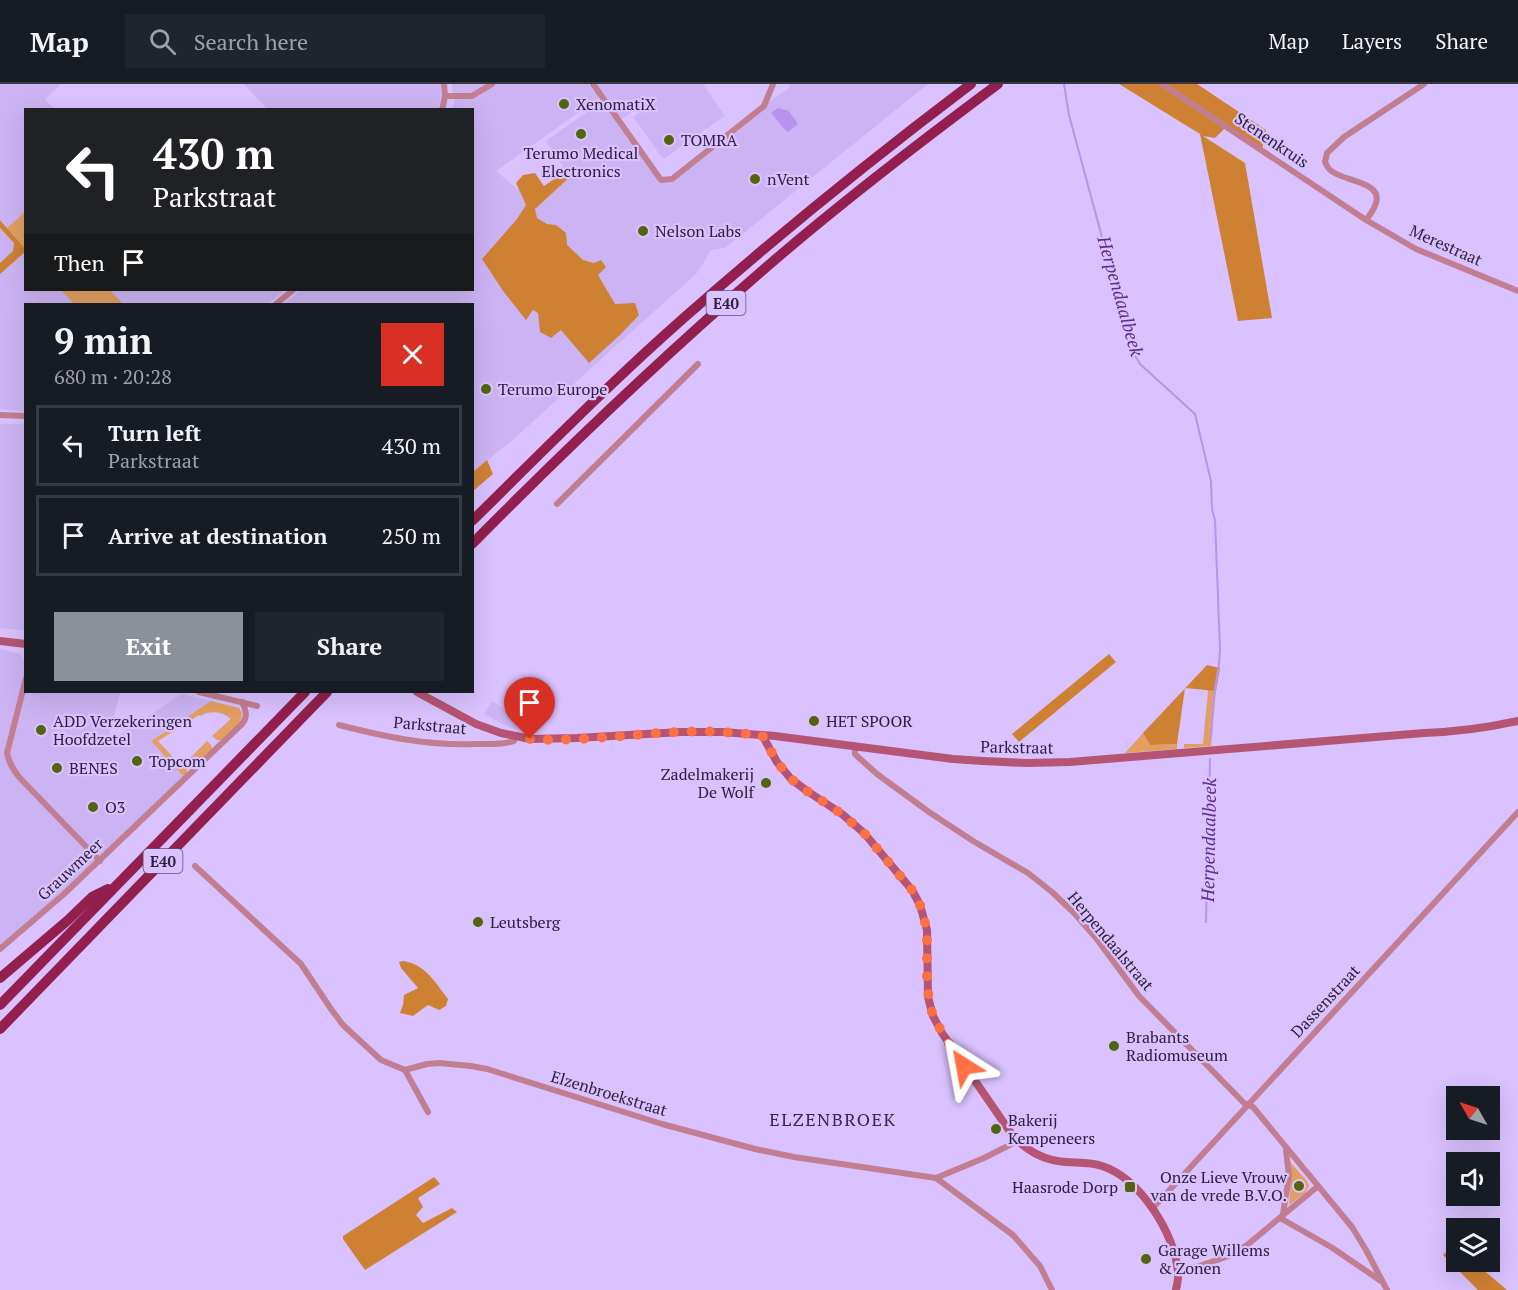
<!DOCTYPE html>
<meta charset="utf-8">
<style>
:root{--surface:#171b24;--page:#20242c;--text:#f1f3f6;--muted:#9ea1a6;--line:#363941;--accent:#8c9099}
body{margin:0;font-family:"PT Serif",serif;background:var(--page);color:var(--text);height:100vh;display:flex;flex-direction:column;font-size:22px;white-space:nowrap}
*{box-sizing:border-box;margin:0}
p{font-size:20px;color:var(--muted)}
.icon{flex:none;width:33px;height:33px;fill:none;stroke:currentColor;stroke-width:2;stroke-linecap:round;stroke-linejoin:round}
.map{position:relative;flex:1;overflow:hidden}
.panel{position:absolute;left:24px;top:219px;width:450px;height:390px;display:flex;flex-direction:column;background:var(--surface);border-radius:0px;box-shadow:0 6px 24px #0002}
.panel>*{flex:none}
.top-card{position:absolute;left:24px;top:24px;width:450px;height:183px;border-radius:0px;box-shadow:0 6px 24px #0002;background:#202124;color:#fff;overflow:hidden}
.needle{width:39px;rotate:309deg}
.buttons{position:absolute;left:1446px;top:1002px;display:grid;gap:12px}
.buttons a{display:grid;place-items:center;width:54px;height:54px;border-radius:0px;background:var(--surface);box-shadow:0 6px 24px #0002;font-size:30px}
.pin{position:absolute;display:grid;place-items:center;width:51px;height:51px;color:#fff;margin:-62px -26px;border-radius:50% 50% 50% 0;rotate:-45deg;box-shadow:0 0 6px #0007}
.pin .icon{rotate:45deg}
.me{position:absolute;width:66px;margin:-33px;rotate:326deg;stroke-linejoin:round;filter:drop-shadow(0 0 4px #0008)}
.turn{display:flex;align-items:center;gap:21px;height:126px;padding:0 30px;font-size:27px}
.turn .icon{width:78px;height:78px;stroke-width:2.5}
.turn b{display:block;font-size:42px;line-height:51px}
.then{display:flex;align-items:center;height:57px;padding:0 30px;background:#0003;gap:12px;font-size:22px}
.round{display:grid;place-items:center;flex:none;width:63px;height:63px;border-radius:0px;background:var(--page)}
.head{display:flex;align-items:center;justify-content:space-between;height:102px;padding:0 30px}
h1{font-size:36px;font-weight:700;line-height:45px}
.primary-button{display:flex;gap:12px;margin-top:auto;padding:12px 30px}
.primary-button a{flex:1;height:69px;border-radius:0px;background:var(--accent);color:#fff;font-size:24px;font-weight:700;line-height:69px;text-align:center}
.primary-button a+a{background:var(--page);color:var(--text)}
ul{padding:0;list-style:none}
li{display:flex;align-items:center;gap:18px;height:81px;margin:0 12px 9px;padding:0 18px;border:3px solid var(--line);border-radius:0px}
li div{flex:1}
li b{display:block;font-size:22px}
li em{font-style:normal}
header{display:flex;align-items:center;gap:36px;box-sizing:border-box;height:84px;padding:0 30px;background:var(--surface);border-bottom:2px solid var(--line)}
header strong{font-size:28px}
nav{display:flex;gap:33px;margin-inline-start:auto;font-size:21px}
.search{width:420px;height:54px;background:var(--page);display:flex;align-items:center;gap:15px;box-sizing:border-box;padding:0 21px;border-radius:0px;color:var(--muted);font-size:22px}
.map>svg:first-child{display:block}
</style>
<header>
<strong>Map</strong>
<div class="search"><svg class="icon" aria-label="search" viewBox="0 0 24 24"><circle cx="10" cy="10" r="6"/><path d="M15 15l6 6"/></svg>Search here</div>
<nav><a>Map</a><a>Layers</a><a>Share</a></nav>
</header>
<div class="map">
<svg width="1518" height="1206" viewBox="0 0 1518 1206">
<rect width="100%" height="100%" fill="#d9c2ff"/>
<g fill="#ccb4f4">
<polygon points="0,0 61,0 45,15 54,25 26,26 25,128 7,144 0,136"/>
<polygon points="244,0 441,0 441,12 438,25 267,25"/>
<polygon points="452,0 492,0 480,8 453,12"/>
<polygon points="497,0 588,0 599,14 496,87 538,122 570,93 546,57 604,16 593,0 703,0 725,32 663,75 633,33 642,27 639,23 619,37 661,96 672,95 764,22 790,3 789,0 928,0 725,164 711,166 698,188 657,225 612,265 515,354 473,388 472,220 284,220 301,206 472,206 472,26 452,25 455,14 474,14"/>
<polygon points="0,144 14,159 13,167 0,179"/>
<polygon points="22,165 25,168 26,206 61,206 74,220 26,220 25,327 0,325 0,184"/>
<polygon points="110,206 285,206 267,220 123,220"/>
<polygon points="2,340 25,340 25,547 0,544 0,341"/>
<polygon points="0,565 21,570 25,579 26,608 120,608 108,657 110,657 182,610 211,617 151,657 186,694 0,865"/>
<polygon points="492,617 538,645 536,649 510,644 484,630"/>
</g>
<g fill="#e39f62">
<polygon points="25,128 25,166 7,144"/>
<polygon points="61,206 110,206 123,220 74,220"/>
<polygon points="1208,606 1216,607 1211,662 1184,664 1184,660 1203,660"/>
<path d="M211 617 239 624 242 629 240 638 221 656H217L212 652 231 635C223 627 209 626 200 632L199 631 158 657 181 682 184 680 187 684V689L183 692 151 657Z"/>
<polygon points="1143,649 1150,661 1177,660 1177,665 1125,669"/>
<polygon points="207,657 211,661 212,665 195,680 191,680 188,676"/>
<polygon points="1290,1078 1307,1097 1309,1102 1305,1109 1289,1121 1291,1096"/>
</g>
<g fill="#cf8133">
<polygon points="1119,0 1197,0 1266,46 1262,66 1227,42 1215,54 1203,52 1245,79 1272,234 1238,237 1200,50"/>
<polygon points="566,87 570,93 535,125 537,134 547,140 556,141 566,149 567,161 583,176 594,179 601,176 606,183 598,191 615,220 635,219 639,231 620,251 589,279 561,246 551,254 540,248 538,229 533,226 526,236 503,207 482,175 517,135 526,121 516,99 523,91 535,89 544,102"/>
<polygon points="0,136 26,166 25,168 0,190 0,179 13,167 14,159 0,144"/>
<polygon points="487,376 493,390 473,407 473,388"/>
<polygon points="1109,570 1116,578 1019,658 1012,650"/>
<polygon points="1207,581 1220,584 1216,607 1185,604 1177,660 1150,661 1143,649"/>
<path d="M403 877C425 880 435 898 448 915L446 922 439 926 428 921 413 932 400 929 403 921 404 911 418 904 401 884 399 878Z"/>
<polygon points="434,1093 440,1100 418,1114 423,1123 416,1131 423,1139 452,1124 457,1128 365,1186 343,1155 343,1152"/>
<polygon points="1454,1160 1456,1163 1456,1178 1474,1178 1507,1206 1478,1206 1443,1171"/>
</g>
<polygon fill="#b793ed" points="778,24 789,27 798,40 788,48 786,47 771,29"/>
<g fill="none" stroke-linecap="round" stroke-linejoin="round">
<g stroke="#b793ed" stroke-width="2">
<polyline points="1064,0 1069,31 1133,268 1140,280 1195,330 1211,397 1212,425 1215,436 1220,565 1219,580 1213,618 1211,654"/>
<polyline points="1206,838 1210,675"/>
</g>
<g stroke="#c27e91" stroke-width="6">
<polyline points="593,0 661,96 672,95 764,22 773,0"/>
<polyline points="1162,0 1366,136 1416,165 1518,207"/>
<polyline points="445,12 472,12 492,0"/>
<polyline points="442,26 445,12 444,0"/>
<path d="M1366 136C1370 131 1374 125 1376 119 1383 97 1341 97 1330 86 1327 83 1327 82 1325 78L1327 69 1344 53 1424 0"/>
<polyline points="276,220 293,206"/>
<polyline points="0,331 26,332"/>
<polyline points="557,420 698,280"/>
<path d="M26 594 7 669C9 679 13 685 19 693L100 777"/>
<polyline points="199,608 257,622"/>
<path d="M339 641C386 653 428 662 477 660 489 660 502 661 514 657L515 652"/>
<polyline points="855,663 855,670 857,672 877,690 929,728 973,757 1028,789 1052,808 1075,830 1096,854 1139,912 1244,1019 1253,1023 1352,1143 1366,1166 1387,1206"/>
<polyline points="195,782 301,880 331,925 343,941 381,976 405,986 427,980 439,979 471,982 487,985 662,1040 755,1065 794,1073 936,1094 1013,1151 1040,1182 1052,1206"/>
<path d="M0 865 64 810 242 640C248 633 246 626 242 618"/>
<polyline points="405,986 428,1028"/>
<polyline points="936,1094 984,1074 1018,1057"/>
<polyline points="1152,1125 1518,728"/>
<polyline points="1283,1130 1289,1092 1286,1066"/>
<polyline points="1280,1134 1331,1163 1381,1197"/>
<polyline points="1178,1189 1229,1172 1247,1161 1317,1103"/>
</g>
<g stroke="#b55473" stroke-width="8">
<polyline points="0,557 26,560"/>
<path d="M417 608 476 640 501 649 530 655 577 654 681 648H722L775 652 953 675 983 677 1026 679 1070 678 1424 649C1456 648 1486 644 1518 637"/>
<path d="M762 651 777 678 791 695 807 707 842 730 864 749 912 806 920 821 927 846 928 913 933 932 942 949 1013 1052C1027 1067 1045 1077 1066 1078 1078 1079 1090 1078 1102 1082 1140 1094 1175 1150 1178 1188 1179 1193 1177 1200 1176 1206"/>
</g>
<g stroke="#921f4d" stroke-width="10">
<path d="M472 437C542 368 612 297 686 232 778 151 873 74 971 0"/>
<path d="M472 460C568 363 667 269 770 180 843 117 920 58 998 0"/>
<polyline points="0,894 67,837 92,813 108,805"/>
<polyline points="0,921 305,608"/>
<polyline points="0,945 327,608"/>
</g>
</g>
<g fill="none" stroke-linecap="round" stroke-linejoin="round">
<path stroke="#ff7043" stroke-width="10" stroke-dasharray="0 18" d="M530 655C579 658 630 650 679 648 707 646 735 649 762 651L777 678 791 695 807 707 842 730 864 749 912 806 920 821 927 846V902L931 926 942 949 964 982"/>
</g>
<g fill="#52640d" stroke="#d9c2ff" stroke-width="2">
<circle cx="564" cy="20" r="6"/>
<circle cx="581" cy="50" r="6"/>
<circle cx="669" cy="56" r="6"/>
<circle cx="755" cy="95" r="6"/>
<circle cx="643" cy="147" r="6"/>
<circle cx="486" cy="305" r="6"/>
<circle cx="814" cy="637" r="6"/>
<circle cx="41" cy="646" r="6"/>
<circle cx="137" cy="677" r="6"/>
<circle cx="57" cy="684" r="6"/>
<circle cx="766" cy="699" r="6"/>
<circle cx="93" cy="723" r="6"/>
<circle cx="478" cy="838" r="6"/>
<circle cx="1114" cy="962" r="6"/>
<circle cx="996" cy="1045" r="6"/>
<circle cx="1299" cy="1102" r="6"/>
<rect x="1124" y="1097" width="12" height="12" rx="3"/>
<circle cx="1146" cy="1175" r="6"/>
</g>
<g text-anchor="middle" dominant-baseline="central" stroke-width="4.5" stroke-linejoin="round" paint-order="stroke">
<g fill="#d9c2ff" stroke="#615178" stroke-width="1.5">
<rect x="706.5" y="207" width="39" height="24" rx="4.5"/>
<rect x="143.5" y="765" width="39" height="24" rx="4.5"/>
</g>
<g font-size="15" font-weight="bold" fill="#2d213e">
<text x="726" y="219">E40</text>
<text x="163" y="777">E40</text>
</g>
<g font-size="16" fill="#2d213e" stroke="#d9c2ff" text-anchor="start">
<text x="576" y="20">XenomatiX</text>
<text x="681" y="56">TOMRA</text>
<text x="581" y="69" text-anchor="middle">Terumo Medical<tspan x="581" dy="18">Electronics</tspan></text>
<text x="767" y="95">nVent</text>
<text x="655" y="147">Nelson Labs</text>
<text x="498" y="305">Terumo Europe</text>
<text x="53" y="637">ADD Verzekeringen<tspan x="53" dy="18">Hoofdzetel</tspan></text>
<text x="826" y="637">HET SPOOR</text>
<text x="149" y="677">Topcom</text>
<text x="69" y="684">BENES</text>
<text x="754" y="690" text-anchor="end">Zadelmakerij<tspan x="754" dy="18">De Wolf</tspan></text>
<text x="105" y="723">O3</text>
<text x="490" y="838">Leutsberg</text>
<text x="1126" y="953">Brabants<tspan x="1126" dy="18">Radiomuseum</tspan></text>
<text x="1008" y="1036">Bakerij<tspan x="1008" dy="18">Kempeneers</tspan></text>
<text x="1287" y="1093" text-anchor="end">Onze Lieve Vrouw<tspan x="1287" dy="18">van de vrede B.V.O.</tspan></text>
<text x="1118" y="1103" text-anchor="end">Haasrode Dorp</text>
<text x="1158" y="1166">Garage Willems<tspan x="1158" dy="18">&amp; Zonen</tspan></text>
</g>
<g font-size="16" fill="#2d213e" stroke="#d9c2ff">
<text transform="translate(1272 56) rotate(34)">Stenenkruis</text>
<text transform="translate(1446 161) rotate(24)">Merestraat</text>
<text transform="translate(430 641) rotate(5)">Parkstraat</text>
<text transform="translate(1017 663) rotate(1)">Parkstraat</text>
<text transform="translate(70 785) rotate(-43)">Grauwmeer</text>
<text transform="translate(1111 857) rotate(50)">Herpendaalstraat</text>
<text transform="translate(1325 917) rotate(-47)">Dassenstraat</text>
<text transform="translate(609 1009) rotate(17)">Elzenbroekstraat</text>
</g>
<g font-size="18" font-style="italic" fill="#5d2b92" stroke="#d9c2ff">
<text transform="translate(1121 212) rotate(74)">Herpendaalbeek</text>
<text transform="translate(1208 756) rotate(-89)">Herpendaalbeek</text>
</g>
<g font-size="18" letter-spacing="1.5" fill="#3f2261" stroke="#d9c2ff">
<text x="833" y="1035">ELZENBROEK</text>
</g>
</g>
</svg>
<div class="buttons">
<a><svg class="needle" viewBox="-14 -14 28 28"><path d="M0-13l5 13h-10z" fill="#e53935"/><path d="M0 13l5-13h-10z" fill="#9ea1a6"/></svg></a>
<a><svg class="icon" aria-label="sound" viewBox="0 0 24 24"><path d="M4 9h4l5-4v14l-5-4H4zM17 9q2 3 0 6"/></svg></a>
<a><svg class="icon" aria-label="layers" viewBox="0 0 24 24"><path d="M12 4l9 5-9 5-9-5zM3 14l9 5 9-5"/></svg></a>
</div>
<div class="pin" style="left:530px;top:655px;background:#d93025"><svg class="icon" aria-label="arrive" viewBox="0 0 24 24"><path d="M6 21V4h12l-3 4 3 4H6"/></svg></div>
<svg class="me" style="left:964px;top:982px" viewBox="-20 -20 40 40"><path d="M0-17L14 15 0 8-14 15z" fill="#ff7043" stroke="#fff" stroke-width="4"/></svg>
<div class="top-card">
<div class="turn"><svg class="icon" aria-label="left" viewBox="0 0 24 24"><path d="M17 20v-9H6M10 6l-5 5 5 5"/></svg><div><b>430 m</b>Parkstraat</div></div>
<div class="then">Then<svg class="icon" aria-label="arrive" viewBox="0 0 24 24"><path d="M6 21V4h12l-3 4 3 4H6"/></svg></div>
</div>
<section class="panel">
<div class="head"><div><h1>9 min</h1><p>680 m · 20:28</p></div><a class="round" style="background:#d93025;color:#fff"><svg class="icon" aria-label="close" viewBox="0 0 24 24"><path d="M6 6l12 12M18 6L6 18"/></svg></a></div>
<ul>
<li><svg class="icon" aria-label="left" viewBox="0 0 24 24"><path d="M17 20v-9H6M10 6l-5 5 5 5"/></svg><div><b>Turn left</b><p>Parkstraat</p></div><em>430 m</em></li>
<li><svg class="icon" aria-label="arrive" viewBox="0 0 24 24"><path d="M6 21V4h12l-3 4 3 4H6"/></svg><div><b>Arrive at destination</b></div><em>250 m</em></li>
</ul>
<div class="primary-button"><a>Exit</a><a>Share</a></div>
</section>
</div>
